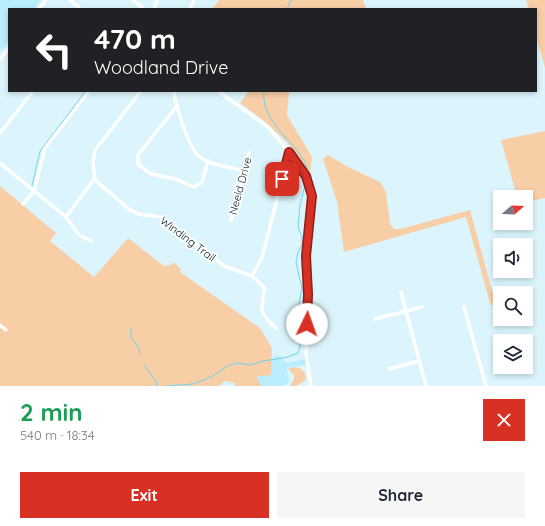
<!DOCTYPE html>
<meta charset="utf-8">
<style>
:root{--surface:#fff;--page:#f6f6f7;--text:#1f2937;--muted:#747a83;--accent:#d93025}
body{margin:0;font-family:Quicksand,sans-serif;background:var(--page);color:var(--text);height:100vh;display:flex;flex-direction:column;font-size:15px;white-space:nowrap}
*{box-sizing:border-box;margin:0}
p{font-size:13px;color:var(--muted)}
.icon{flex:none;width:22px;height:22px;fill:none;stroke:currentColor;stroke-width:2;stroke-linecap:round;stroke-linejoin:round}
.map{position:relative;height:386px;overflow:hidden}
.side{display:flex;flex-direction:column;background:var(--surface);flex:1}
.side>*{flex:none}
.guide{position:absolute;left:8px;top:8px;width:529px;height:84px;border-radius:0px;box-shadow:0 2px 6px #0003;background:#202124;color:#fff;overflow:hidden}
.needle{width:26px;rotate:71deg}
.fabs{position:absolute;left:493px;top:190px;display:grid;gap:8px}
.fabs a{display:grid;place-items:center;width:40px;height:40px;border-radius:0px;background:var(--surface);box-shadow:0 2px 6px #0003;font-size:20px}
.pin{position:absolute;display:grid;place-items:center;width:34px;height:34px;color:#fff;margin:-17px;border-radius:8px;box-shadow:0 2px 6px #0006}
.me{position:absolute;width:44px;margin:-22px;rotate:3deg;stroke-linejoin:round;filter:drop-shadow(0 0 3px #0008)}
.turn{display:flex;align-items:center;gap:14px;height:84px;padding:0 20px;font-size:18px}
.turn .icon{width:52px;height:52px;stroke-width:2.5}
.turn b{display:block;font-size:28px;line-height:34px}
.round{display:grid;place-items:center;flex:none;width:42px;height:42px;border-radius:0px;background:var(--page)}
.overview{display:flex;align-items:center;justify-content:space-between;height:68px;padding:0 20px}
h1{font-size:24px;font-weight:800;line-height:30px;color:#1e9e55}
.primary-button{display:flex;gap:8px;margin-top:auto;padding:8px 20px}
.primary-button a{flex:1;height:46px;border-radius:0px;background:var(--accent);color:#fff;font-size:16px;font-weight:800;line-height:46px;text-align:center}
.primary-button a+a{background:var(--page);color:var(--text)}
.map>svg:first-child{display:block}
</style>
<div class="map">
<svg width="545" height="386" viewBox="0 0 545 386">
<rect width="100%" height="100%" fill="#dcf5fc"/>
<g fill="#baeefe">
<polygon points="0,0 41,0 34,9 9,9 9,41 0,52"/>
<polygon points="277,355 287,363 309,358 309,364 287,368 289,381 284,386 246,386 247,379"/>
</g>
<g fill="#f8cea7">
<polygon points="219,0 363,0 366,9 212,9"/>
<polygon points="526,0 545,0 545,68 536,36 536,9 529,9"/>
<polygon points="249,91 289,91 287,115 312,157 310,173 288,143 264,121 240,103"/>
<polygon points="545,131 545,198 526,202 526,197 517,197 501,140"/>
<polygon points="328,155 348,167 380,182 386,192 390,224 394,229 400,229 470,210 496,305 493,306 490,303 466,217 344,252 337,202 323,159"/>
<polygon points="0,186 56,233 50,241 94,277 128,238 164,266 171,265 173,262 181,269 180,272 260,328 272,348 271,375 256,377 262,386 235,386 235,383 225,381 219,386 0,386"/>
<path d="M294 367C303 368 306 372 306 380L296 386H290L294 379V375L288 369Z"/>
</g>
<g fill="none" stroke-linecap="round" stroke-linejoin="round">
<g stroke="#6fd3f0" stroke-width="1">
<polyline points="287,9 291,0"/>
<path d="M264 91C259 128 314 151 307 177"/>
<polyline points="32,186 40,151 86,91"/>
<polyline points="131,328 131,338 139,348 140,354"/>
<polyline points="144,365 156,381 157,386"/>
<polyline points="166,386 193,384 211,377 229,365 239,363 251,365 263,361 288,357 298,353 300,347 299,330 302,318 299,304 302,288 296,263 298,252 302,245 302,237 298,227 300,205 306,182"/>
</g>
<g stroke="#fff" stroke-width="3.5">
<polyline points="70,0 81,9"/>
<polyline points="133,0 144,9"/>
<polyline points="39,9 46,0"/>
<polyline points="154,9 157,0"/>
<polyline points="190,9 194,0"/>
<polyline points="0,59 9,48"/>
<path d="M141 91 95 150 93 162 95 180 129 209 138 214 161 217 224 266 252 276 265 288C260 309 259 314 276 328"/>
<path d="M174 91C175 105 189 149 200 157 211 166 231 167 244 171"/>
<polyline points="218,91 268,127 300,165 308,181 312,201 307,256 308,295 306,354 311,386"/>
<polyline points="177,106 138,155 138,164 151,174 176,179 194,187 202,182 208,161"/>
<polyline points="0,133 33,91"/>
<polyline points="0,163 66,217 94,179"/>
<polyline points="23,204 34,191 45,148 89,91"/>
<polyline points="66,217 79,235 91,241"/>
<polyline points="231,220 249,153"/>
<polyline points="252,276 262,258 289,152"/>
<polyline points="401,292 426,386"/>
<polyline points="464,307 486,386"/>
<polyline points="375,319 422,307"/>
<polyline points="0,325 6,330"/>
<polyline points="389,369 419,361"/>
</g>
</g>
<g fill="none" stroke-linecap="round" stroke-linejoin="round">
<defs>
<polyline id="route" points="282,179 289,152 306,176 312,196 306,256 308,294 307,324"/>
</defs>
<use href="#route" stroke="#8d1f18" stroke-width="10"/>
<use href="#route" stroke="#d93025" stroke-width="7"/>
</g>
<g text-anchor="middle" dominant-baseline="central" stroke-width="3.5" stroke-linejoin="round" paint-order="stroke">
<g font-size="11" fill="#0a1a1f" stroke="#fff">
<text transform="translate(240 186) rotate(-75)">Neeld Drive</text>
<text transform="translate(188 239) rotate(37)">Winding Trail</text>
</g>
</g>
</svg>
<div class="fabs">
<a><svg class="needle" viewBox="-14 -14 28 28"><path d="M0-13l5 13h-10z" fill="#e53935"/><path d="M0 13l5-13h-10z" fill="#747a83"/></svg></a>
<a><svg class="icon" aria-label="sound" viewBox="0 0 24 24"><path d="M4 9h4l5-4v14l-5-4H4zM17 9q2 3 0 6"/></svg></a>
<a><svg class="icon" aria-label="search" viewBox="0 0 24 24"><circle cx="10" cy="10" r="6"/><path d="M15 15l6 6"/></svg></a>
<a><svg class="icon" aria-label="layers" viewBox="0 0 24 24"><path d="M12 4l9 5-9 5-9-5zM3 14l9 5 9-5"/></svg></a>
</div>
<div class="pin" style="left:282px;top:179px;background:#d93025"><svg class="icon" aria-label="arrive" viewBox="0 0 24 24"><path d="M6 21V4h12l-3 4 3 4H6"/></svg></div>
<svg class="me" style="left:307px;top:324px" viewBox="-20 -20 40 40"><circle r="19" fill="#fff"/><path d="M0-13L10 11 0 6-10 11z" fill="#d93025"/></svg>
<div class="guide">
<div class="turn"><svg class="icon" aria-label="left" viewBox="0 0 24 24"><path d="M17 20v-9H6M10 6l-5 5 5 5"/></svg><div><b>470 m</b>Woodland Drive</div></div>
</div>
</div>
<section class="side">
<div class="overview"><div><h1>2 min</h1><p>540 m · 18:34</p></div><a class="round" style="background:#d93025;color:#fff"><svg class="icon" aria-label="close" viewBox="0 0 24 24"><path d="M6 6l12 12M18 6L6 18"/></svg></a></div>
<div class="primary-button"><a>Exit</a><a>Share</a></div>
</section>
